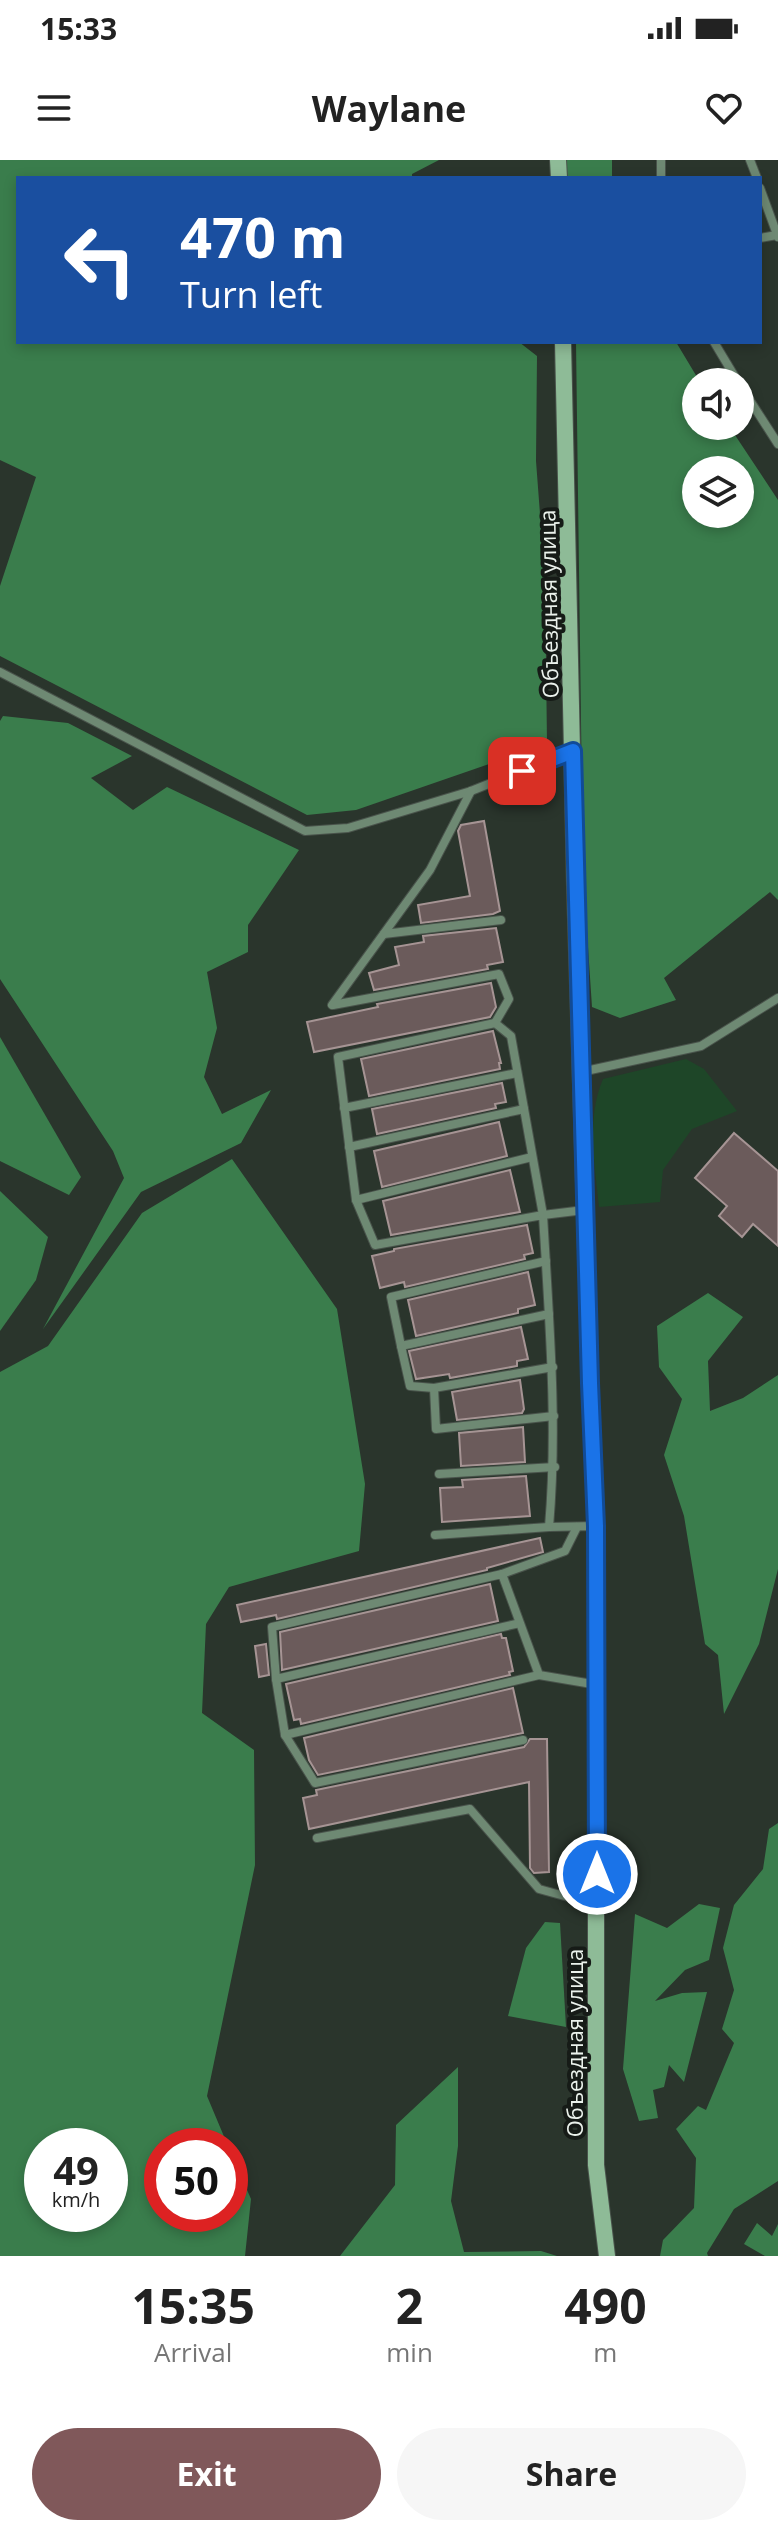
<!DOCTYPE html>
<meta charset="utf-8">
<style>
:root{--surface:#fff;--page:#f6f6f6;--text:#222;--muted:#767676;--accent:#80585a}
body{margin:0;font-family:"Open Sans",sans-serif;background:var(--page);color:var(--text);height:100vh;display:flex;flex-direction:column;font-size:30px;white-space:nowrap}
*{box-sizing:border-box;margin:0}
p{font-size:26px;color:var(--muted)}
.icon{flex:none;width:44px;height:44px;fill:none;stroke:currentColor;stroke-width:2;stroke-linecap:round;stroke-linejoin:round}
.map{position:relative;height:2096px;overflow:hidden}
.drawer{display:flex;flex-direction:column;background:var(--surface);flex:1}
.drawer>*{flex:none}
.banner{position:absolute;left:16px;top:16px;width:746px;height:168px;border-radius:0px;box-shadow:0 4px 12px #0003;background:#1a4fa0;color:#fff;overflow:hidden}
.tools{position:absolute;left:682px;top:208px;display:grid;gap:16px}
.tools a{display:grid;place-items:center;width:72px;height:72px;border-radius:50%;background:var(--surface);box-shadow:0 4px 12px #0003;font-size:40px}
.speed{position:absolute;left:24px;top:1968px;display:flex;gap:16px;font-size:40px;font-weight:700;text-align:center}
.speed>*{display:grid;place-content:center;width:104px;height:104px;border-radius:50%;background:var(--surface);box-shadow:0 4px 12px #0003;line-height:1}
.speed small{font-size:20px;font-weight:400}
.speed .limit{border:12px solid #d22;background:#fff;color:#111}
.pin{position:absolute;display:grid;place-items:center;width:68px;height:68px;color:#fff;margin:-34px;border-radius:16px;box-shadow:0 4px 12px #0006}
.me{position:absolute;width:88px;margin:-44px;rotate:0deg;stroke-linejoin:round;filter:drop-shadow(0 0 6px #0008)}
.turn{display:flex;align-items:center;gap:28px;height:168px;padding:0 32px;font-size:36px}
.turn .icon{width:104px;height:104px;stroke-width:2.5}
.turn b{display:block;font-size:56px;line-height:68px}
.eta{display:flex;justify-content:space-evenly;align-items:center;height:136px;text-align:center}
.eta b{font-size:48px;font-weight:700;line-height:56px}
.cta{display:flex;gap:16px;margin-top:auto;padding:16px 32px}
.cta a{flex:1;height:92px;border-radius:48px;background:var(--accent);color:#fff;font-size:32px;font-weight:700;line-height:92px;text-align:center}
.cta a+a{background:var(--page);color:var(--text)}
.status{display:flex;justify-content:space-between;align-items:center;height:56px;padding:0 40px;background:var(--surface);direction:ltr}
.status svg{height:22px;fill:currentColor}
header{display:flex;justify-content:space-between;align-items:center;height:104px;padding:0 32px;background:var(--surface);font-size:36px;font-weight:700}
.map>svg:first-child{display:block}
</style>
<div class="status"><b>15:33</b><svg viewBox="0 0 49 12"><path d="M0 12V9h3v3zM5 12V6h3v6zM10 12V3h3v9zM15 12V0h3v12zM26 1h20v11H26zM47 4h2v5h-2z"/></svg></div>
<header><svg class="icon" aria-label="menu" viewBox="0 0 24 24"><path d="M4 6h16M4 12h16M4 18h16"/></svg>Waylane<svg class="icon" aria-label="heart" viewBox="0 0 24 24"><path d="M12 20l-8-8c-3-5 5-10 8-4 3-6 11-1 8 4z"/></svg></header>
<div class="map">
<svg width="778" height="2096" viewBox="0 0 778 2096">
<rect width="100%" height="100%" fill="#2a352c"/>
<path fill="#1e4628" d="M686 899 704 909 737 951 692 969 663 1010 660 1042 599 1047C595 1005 586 958 603 919Z"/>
<g fill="#3a7d4c" fill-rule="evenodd">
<polygon points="0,0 439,0 412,14 412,18 18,18 18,182 519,182 537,196 536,301 545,420 547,584 356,650 307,655 0,496 0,426 36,317 0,300"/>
<rect x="562" y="0" width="50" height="18"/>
<path d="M576 182H676L700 222H696V266H729L778 340V740L770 732 664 818 676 840 620 858 592 847 583 713ZM696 310H740V354H696Z"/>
<polygon points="3,556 68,563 132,596 91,618 133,650 167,627 299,690 248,765 248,792 207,812 217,868 204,917 222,954 271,930 241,983 141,1032 43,1169 124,1018 113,991 0,819 0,561"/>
<polygon points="0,877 81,1017 69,1035 0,1001"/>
<path d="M232 999 337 1149 365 1324 359 1391 229 1427 206 1464 202 1553 254 1590 255 1705 207 1936 228 1986H162V2054H230V1991L251 2039 245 2096H0V1212L48 1186 142 1053ZM42 1986H110V2054H42Z"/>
<polygon points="0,1031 48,1077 36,1120 0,1171"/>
<polygon points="708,1133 743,1157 708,1201 710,1251 743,1238 778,1215 778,1409 759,1484 724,1554 718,1495 705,1484 684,1356 664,1295 682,1239 659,1207 657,1166"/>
<polygon points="778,1663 778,2021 734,2049 707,2093 708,2096 660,2096 663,2080 694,2048 696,1998 676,1969 698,1946 706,1950 734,1883 722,1869 734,1830 723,1788 734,1745 763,1709 769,1669"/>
<polygon points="699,1744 720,1748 709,1800 685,1810 655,1841 682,1833 707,1832 684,1922 669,1905 664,1927 653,1930 658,1958 639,1961 623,1909 635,1754 667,1768"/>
<polygon points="545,1762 560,1763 566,1867 508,1856 526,1788"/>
<polygon points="458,1907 458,1986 451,2041 464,2092 541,2091 557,2096 340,2096 395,2025 396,1965"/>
<polygon points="757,2063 772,2076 778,2064 778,2096 765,2096 744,2084"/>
</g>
<g fill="#6b5b5b" stroke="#a69494" stroke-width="2">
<polygon points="484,661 500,751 493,754 421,763 418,745 470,736 458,671 461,665"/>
<polygon points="496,768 503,802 487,805 488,809 374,830 369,813 399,805 395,787 424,782 423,776"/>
<polygon points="491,823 496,847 490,857 314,892 307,862 378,847 377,844"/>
<polygon points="493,871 501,903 499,903 500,909 369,936 361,899"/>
<polygon points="502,923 506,942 495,944 496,948 377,974 372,949"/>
<polygon points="499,962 507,996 382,1027 374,991"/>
<polygon points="734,973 778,1011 778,1086 753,1064 742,1077 719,1056 727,1046 695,1018"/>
<polygon points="510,1010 520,1052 391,1075 383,1041"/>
<polygon points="527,1065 533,1093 524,1095 525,1099 405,1127 404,1122 380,1128 372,1096 394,1091 394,1089"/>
<polygon points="528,1112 535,1145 518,1149 518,1153 416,1176 408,1140"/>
<polygon points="521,1167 528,1199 517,1201 517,1206 450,1218 449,1214 416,1219 409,1191"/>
<polygon points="520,1220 524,1249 522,1253 457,1260 452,1232"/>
<polygon points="523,1267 525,1302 461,1306 459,1273"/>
<polygon points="526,1316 530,1356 442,1362 440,1328 463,1327 462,1320"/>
<polygon points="540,1378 543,1392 487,1408 487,1410 277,1459 276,1455 241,1462 237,1445"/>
<polygon points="490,1424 498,1461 282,1510 280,1472"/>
<polygon points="501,1474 502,1478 506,1478 513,1511 509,1512 510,1515 301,1564 300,1559 294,1560 286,1524"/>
<polygon points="266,1484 269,1515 259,1517 255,1486"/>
<polygon points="513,1528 523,1573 318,1615 309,1600 304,1578"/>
<polygon points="530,1579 547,1579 549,1712 534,1713 530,1708 529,1622 309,1669 303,1638 317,1635 316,1630 524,1587"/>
</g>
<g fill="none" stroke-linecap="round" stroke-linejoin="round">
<defs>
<g id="lane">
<polyline points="661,0 661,18"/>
<polyline points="750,0 757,18"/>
<polyline points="760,28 778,77"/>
<polyline points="760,78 777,75"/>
<polyline points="714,182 738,222"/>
<polyline points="740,225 778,284"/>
<polyline points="0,512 305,671 348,668 471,631 571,591"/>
<polyline points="384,774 501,760"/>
<polyline points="332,845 430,710 471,631"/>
<polyline points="333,845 499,814 509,839 495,863"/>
<polyline points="581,912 701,886 778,838"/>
<polyline points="344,948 517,913"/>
<polyline points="349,987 524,949"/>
<path d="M532 997 356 1040 375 1085 543 1055C549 1159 558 1263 549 1367L596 1366"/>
<polyline points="356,1040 338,897 495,863 511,876 543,1055 584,1050"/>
<polyline points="401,1186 391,1137 546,1101"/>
<polyline points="553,1207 434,1228 436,1269 554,1256"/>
<polyline points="434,1228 410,1226 401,1186 549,1154"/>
<polyline points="439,1314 555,1307"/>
<polyline points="435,1375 549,1367"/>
<polyline points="502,1414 565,1391 577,1367"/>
<polyline points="520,1463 276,1519 272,1467 502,1414 539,1515 598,1525"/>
<polyline points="276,1519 285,1575 539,1515"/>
<polyline points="285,1575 315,1623 523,1580"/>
<polyline points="317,1678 470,1649 539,1729 597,1745"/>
</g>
<g id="secondary">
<polyline points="558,0 559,18"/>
<polyline points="563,182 575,727 590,1223 596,1366 596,2005 607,2096"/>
</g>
</defs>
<use href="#lane" stroke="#49534b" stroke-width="10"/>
<use href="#secondary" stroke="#49534b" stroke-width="18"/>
<use href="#lane" stroke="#6e8973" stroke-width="8"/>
<use href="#secondary" stroke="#8ebb97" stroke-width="16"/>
</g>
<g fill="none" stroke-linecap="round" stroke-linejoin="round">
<defs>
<polyline id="route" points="522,611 573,591 590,1223 596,1366 597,1714"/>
</defs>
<use href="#route" stroke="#114b97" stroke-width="20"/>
<use href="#route" stroke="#1a73e8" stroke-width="14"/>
</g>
<g text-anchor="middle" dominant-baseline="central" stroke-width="8" stroke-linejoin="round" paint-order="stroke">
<g font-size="22" fill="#ebf2ec" stroke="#161b17">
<text transform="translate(548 444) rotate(-91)">Объездная улица</text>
<text transform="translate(574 1883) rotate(-90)">Объездная улица</text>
</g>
</g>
</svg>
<div class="tools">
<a><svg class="icon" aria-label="sound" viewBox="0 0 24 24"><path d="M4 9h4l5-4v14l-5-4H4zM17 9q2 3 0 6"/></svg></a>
<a><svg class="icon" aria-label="layers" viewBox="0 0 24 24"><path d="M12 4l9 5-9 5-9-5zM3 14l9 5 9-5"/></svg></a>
</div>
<div class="speed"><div>49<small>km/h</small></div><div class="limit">50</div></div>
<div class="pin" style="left:522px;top:611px;background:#d93025"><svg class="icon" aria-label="arrive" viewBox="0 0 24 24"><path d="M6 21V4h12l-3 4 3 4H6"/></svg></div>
<svg class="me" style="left:597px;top:1714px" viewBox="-20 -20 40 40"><circle r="17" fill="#1a73e8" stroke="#fff" stroke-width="3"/><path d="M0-11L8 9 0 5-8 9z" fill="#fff"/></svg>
<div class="banner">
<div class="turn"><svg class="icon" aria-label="left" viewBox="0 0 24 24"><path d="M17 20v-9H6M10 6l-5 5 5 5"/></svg><div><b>470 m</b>Turn left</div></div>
</div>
</div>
<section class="drawer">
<div class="eta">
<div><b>15:35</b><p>Arrival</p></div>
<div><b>2</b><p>min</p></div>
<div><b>490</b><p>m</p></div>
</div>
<div class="cta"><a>Exit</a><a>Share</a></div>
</section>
